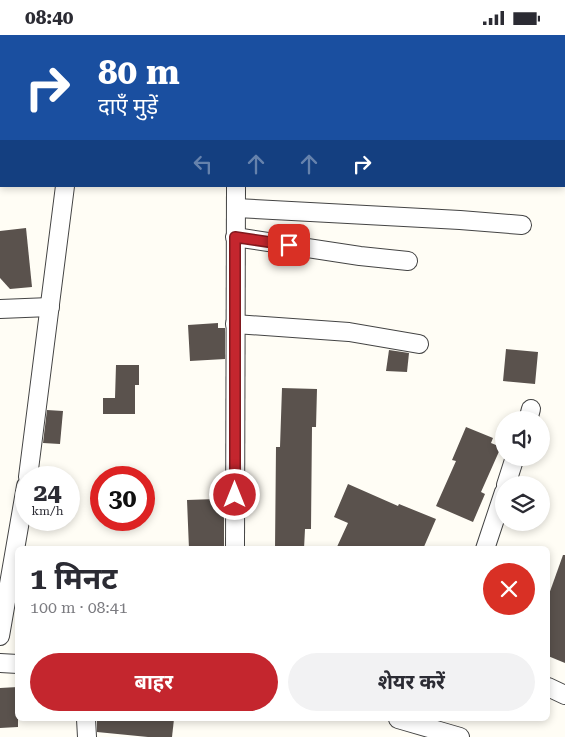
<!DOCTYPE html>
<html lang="hi">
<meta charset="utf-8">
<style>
:root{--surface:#fff;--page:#f2f2f3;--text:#2b2b33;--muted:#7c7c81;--accent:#c4262e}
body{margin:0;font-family:"Roboto Serif","Noto Sans Devanagari",serif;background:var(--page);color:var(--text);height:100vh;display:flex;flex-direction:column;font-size:19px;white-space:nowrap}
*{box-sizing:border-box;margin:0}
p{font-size:16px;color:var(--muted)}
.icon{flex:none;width:28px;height:28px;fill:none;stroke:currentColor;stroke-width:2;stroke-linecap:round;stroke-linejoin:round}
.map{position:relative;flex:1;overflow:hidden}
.panel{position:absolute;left:15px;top:511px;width:535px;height:175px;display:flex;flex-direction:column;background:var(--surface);border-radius:8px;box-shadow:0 2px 8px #0003}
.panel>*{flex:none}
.top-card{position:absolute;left:0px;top:0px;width:565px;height:152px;box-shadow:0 2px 8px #0003;background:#1a4fa0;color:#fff;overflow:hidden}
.buttons{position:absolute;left:495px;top:376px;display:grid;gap:10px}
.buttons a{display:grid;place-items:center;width:55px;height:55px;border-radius:50%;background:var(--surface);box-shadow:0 2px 8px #0003;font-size:25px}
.speed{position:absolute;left:15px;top:431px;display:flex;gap:10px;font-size:25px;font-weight:700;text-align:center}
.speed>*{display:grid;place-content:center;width:65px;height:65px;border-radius:50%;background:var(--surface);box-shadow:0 2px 8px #0003;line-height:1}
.speed small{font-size:12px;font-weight:400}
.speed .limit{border:8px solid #d22;background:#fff;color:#111}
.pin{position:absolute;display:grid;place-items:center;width:42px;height:42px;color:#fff;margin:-21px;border-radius:10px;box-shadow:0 2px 8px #0006}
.me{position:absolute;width:55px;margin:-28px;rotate:0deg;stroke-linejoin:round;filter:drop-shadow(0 0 4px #0008)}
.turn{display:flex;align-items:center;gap:18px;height:105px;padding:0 15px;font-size:22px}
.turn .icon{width:65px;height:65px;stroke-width:2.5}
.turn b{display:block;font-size:35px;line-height:42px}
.lanes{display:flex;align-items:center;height:48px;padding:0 15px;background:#0003;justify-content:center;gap:25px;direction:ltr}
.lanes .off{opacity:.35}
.round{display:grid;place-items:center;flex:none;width:52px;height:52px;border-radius:26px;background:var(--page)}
.overview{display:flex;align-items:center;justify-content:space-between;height:85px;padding:0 15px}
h1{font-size:30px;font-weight:700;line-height:38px}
.primary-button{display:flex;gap:10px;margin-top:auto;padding:10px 15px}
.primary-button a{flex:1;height:58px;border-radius:30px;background:var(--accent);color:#fff;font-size:20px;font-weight:700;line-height:58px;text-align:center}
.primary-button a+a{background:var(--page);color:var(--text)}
.status{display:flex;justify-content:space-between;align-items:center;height:35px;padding:0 25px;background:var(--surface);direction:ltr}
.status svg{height:14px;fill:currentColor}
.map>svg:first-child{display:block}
</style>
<div class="status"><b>08:40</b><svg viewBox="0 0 49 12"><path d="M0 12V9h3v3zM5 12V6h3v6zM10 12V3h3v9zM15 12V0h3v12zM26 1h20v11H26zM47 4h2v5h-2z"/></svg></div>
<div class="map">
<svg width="565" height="702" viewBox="0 0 565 702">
<rect width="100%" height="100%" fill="#fffdf5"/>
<g fill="#5a524d">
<polygon points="26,193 32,252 10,254 0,243 0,196"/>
<polygon points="218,288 218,293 225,293 225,324 190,326 188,290"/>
<polygon points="506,314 538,317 535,349 503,346"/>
<polygon points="389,315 409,318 407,337 386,336"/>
<polygon points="116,330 139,330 139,350 135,350 135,379 103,379 103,363 115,363"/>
<polygon points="282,353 317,354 316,392 312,392 311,494 305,494 304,514 275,514 276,412 280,412"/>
<polygon points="47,375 63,376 60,409 43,408"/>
<polygon points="466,392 493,403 491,408 501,412 481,457 485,459 473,487 436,471 456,426 452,425"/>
<polygon points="348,449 398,471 399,469 436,484 423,514 336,514 348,488 334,482"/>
<polygon points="216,464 216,469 224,468 224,514 189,514 187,465"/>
<polygon points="563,520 565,520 565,628 548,621 548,562"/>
<polygon points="18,652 18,692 0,693 0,653"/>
<polygon points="97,684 174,684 172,702 148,702 97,697"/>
</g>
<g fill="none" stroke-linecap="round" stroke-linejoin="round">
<defs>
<g id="street">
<polyline points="236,1 236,0"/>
<polyline points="0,140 1,140"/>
<polyline points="236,173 460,185 522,190"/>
<polyline points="235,202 360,221 408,226"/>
<polyline points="0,274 50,272"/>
<polyline points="235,289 349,297 419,309"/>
<polyline points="528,385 531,374"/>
<polyline points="28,442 65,151"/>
<polyline points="506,450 515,422"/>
<polyline points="235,514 236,151"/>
<polyline points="485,514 504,457"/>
<polyline points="0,601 26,451"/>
<polyline points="0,628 18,629"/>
<polyline points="548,652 565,660"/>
<polyline points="86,684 87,702"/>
<polyline points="398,684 460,702"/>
</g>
</defs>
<use href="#street" stroke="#444" stroke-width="20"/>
<use href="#street" stroke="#fff" stroke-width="18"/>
</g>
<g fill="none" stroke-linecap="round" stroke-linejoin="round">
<defs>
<polyline id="route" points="235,460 235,202 289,210"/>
</defs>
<use href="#route" stroke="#7f191e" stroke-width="12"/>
<use href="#route" stroke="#c4262e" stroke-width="9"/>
</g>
</svg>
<div class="buttons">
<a><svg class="icon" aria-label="sound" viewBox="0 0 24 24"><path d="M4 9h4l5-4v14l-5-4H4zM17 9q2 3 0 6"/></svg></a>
<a><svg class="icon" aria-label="layers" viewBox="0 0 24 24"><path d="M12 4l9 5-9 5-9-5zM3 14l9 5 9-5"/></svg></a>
</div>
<div class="speed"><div>24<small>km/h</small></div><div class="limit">30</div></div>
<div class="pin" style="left:289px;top:210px;background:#d93025"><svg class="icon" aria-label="arrive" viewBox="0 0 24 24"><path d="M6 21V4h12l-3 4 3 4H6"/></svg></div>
<svg class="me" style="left:235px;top:460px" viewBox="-20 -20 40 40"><circle r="17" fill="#c4262e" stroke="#fff" stroke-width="3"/><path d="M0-11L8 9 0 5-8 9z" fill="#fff"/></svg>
<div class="top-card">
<div class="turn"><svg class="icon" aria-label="right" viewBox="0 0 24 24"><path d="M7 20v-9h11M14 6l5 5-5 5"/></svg><div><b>80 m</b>दाएँ मुड़ें</div></div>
<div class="lanes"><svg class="icon off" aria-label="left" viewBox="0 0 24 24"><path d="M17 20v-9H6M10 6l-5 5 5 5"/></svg><svg class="icon off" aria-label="ahead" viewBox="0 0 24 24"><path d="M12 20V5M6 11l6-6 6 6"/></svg><svg class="icon off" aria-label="ahead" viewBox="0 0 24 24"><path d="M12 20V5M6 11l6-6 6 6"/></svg><svg class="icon" aria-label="right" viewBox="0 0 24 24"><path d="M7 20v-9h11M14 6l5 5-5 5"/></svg></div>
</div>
<section class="panel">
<div class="overview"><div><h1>1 मिनट</h1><p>100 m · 08:41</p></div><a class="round" style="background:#d93025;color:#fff"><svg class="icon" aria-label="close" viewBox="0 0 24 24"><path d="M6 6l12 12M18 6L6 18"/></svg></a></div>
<div class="primary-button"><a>बाहर</a><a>शेयर करें</a></div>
</section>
</div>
